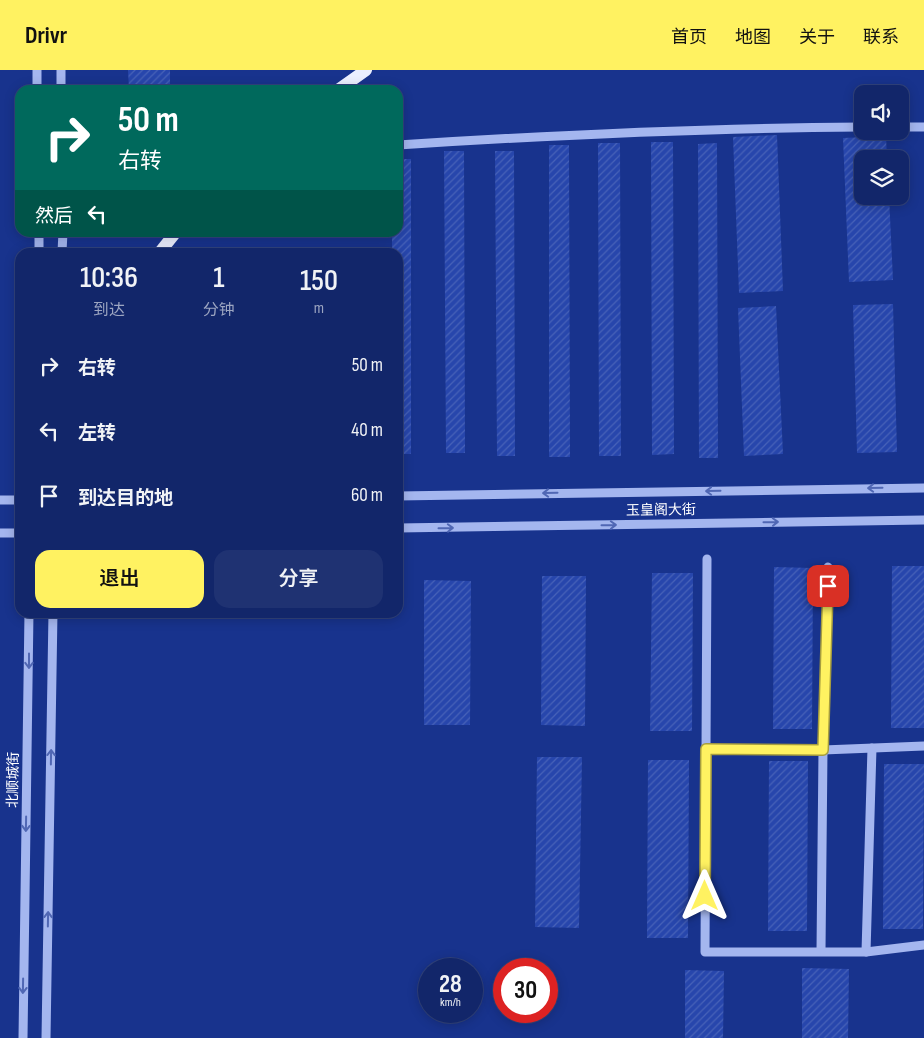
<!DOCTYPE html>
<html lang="zh">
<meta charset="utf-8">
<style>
:root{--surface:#12266a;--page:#1f3272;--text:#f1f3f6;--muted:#9ca5c1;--line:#31437e;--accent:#fff261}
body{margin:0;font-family:"Sofia Sans Condensed","Noto Sans SC",sans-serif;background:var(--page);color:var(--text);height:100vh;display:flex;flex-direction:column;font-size:19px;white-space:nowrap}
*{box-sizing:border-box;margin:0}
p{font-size:16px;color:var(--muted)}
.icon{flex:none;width:28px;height:28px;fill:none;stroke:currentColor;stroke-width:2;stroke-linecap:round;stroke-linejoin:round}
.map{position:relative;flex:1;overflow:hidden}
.panel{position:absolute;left:15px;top:178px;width:388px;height:370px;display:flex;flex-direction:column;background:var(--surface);border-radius:15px;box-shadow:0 2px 12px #0003,0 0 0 1px var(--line)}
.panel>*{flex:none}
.banner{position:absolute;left:15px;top:15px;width:388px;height:152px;border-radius:15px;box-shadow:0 2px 12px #0003,0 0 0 1px var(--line);background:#00695c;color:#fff;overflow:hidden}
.controls{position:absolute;left:854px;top:15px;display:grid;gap:10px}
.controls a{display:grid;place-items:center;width:55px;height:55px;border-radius:10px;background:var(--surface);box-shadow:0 2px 12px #0003,0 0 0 1px var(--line);font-size:25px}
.speed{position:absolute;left:418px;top:888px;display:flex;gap:10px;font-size:25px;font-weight:700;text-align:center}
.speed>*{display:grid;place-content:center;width:65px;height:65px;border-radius:50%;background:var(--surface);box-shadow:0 2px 12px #0003,0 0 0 1px var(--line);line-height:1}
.speed small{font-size:12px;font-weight:400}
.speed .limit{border:8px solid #d22;background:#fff;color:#111}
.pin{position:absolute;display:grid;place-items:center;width:42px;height:42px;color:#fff;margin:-21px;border-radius:10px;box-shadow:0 2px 8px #0006}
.me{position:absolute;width:55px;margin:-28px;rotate:0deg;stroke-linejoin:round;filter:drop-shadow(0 0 4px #0008)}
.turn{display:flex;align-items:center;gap:18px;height:105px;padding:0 20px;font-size:22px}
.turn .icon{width:65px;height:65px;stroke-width:2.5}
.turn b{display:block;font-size:35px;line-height:42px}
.then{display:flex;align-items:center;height:48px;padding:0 20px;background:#0003;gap:10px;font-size:19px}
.eta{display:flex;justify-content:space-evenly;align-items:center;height:85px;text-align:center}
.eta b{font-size:30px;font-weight:600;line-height:35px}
.action{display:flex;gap:10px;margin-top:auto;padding:10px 20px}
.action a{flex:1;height:58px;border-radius:15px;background:var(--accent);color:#111;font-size:20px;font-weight:600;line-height:58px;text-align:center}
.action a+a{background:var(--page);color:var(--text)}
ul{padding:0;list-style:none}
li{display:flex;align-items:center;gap:15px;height:65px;padding:0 20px}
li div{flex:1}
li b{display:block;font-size:19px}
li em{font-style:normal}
header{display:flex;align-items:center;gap:30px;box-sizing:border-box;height:70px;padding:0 25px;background:var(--accent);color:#111}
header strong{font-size:24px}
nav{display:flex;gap:28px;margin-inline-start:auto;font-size:18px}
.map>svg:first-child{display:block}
</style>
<header>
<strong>Drivr</strong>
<nav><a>首页</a><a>地图</a><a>关于</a><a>联系</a></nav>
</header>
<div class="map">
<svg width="924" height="968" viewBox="0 0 924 968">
<defs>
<pattern id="building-hatch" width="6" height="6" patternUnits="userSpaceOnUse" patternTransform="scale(1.25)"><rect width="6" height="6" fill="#2746ac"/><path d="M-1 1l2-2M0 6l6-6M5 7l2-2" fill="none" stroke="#4762b8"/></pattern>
</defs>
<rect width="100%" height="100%" fill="#18338d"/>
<g fill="url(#building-hatch)">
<polygon points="128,0 170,0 170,20 129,20"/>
<polygon points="777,65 783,221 739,223 733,67"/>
<polygon points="886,66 887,89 862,89 862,126 889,126 893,210 849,212 843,68"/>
<polygon points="651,72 673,72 674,384 652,385"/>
<polygon points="598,73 620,73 621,386 599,386"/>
<polygon points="717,73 718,388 699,388 698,74"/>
<polygon points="549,75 569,75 570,387 549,387"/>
<polygon points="444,81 464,81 465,383 446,383"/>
<polygon points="495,81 514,81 515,386 497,386"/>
<polygon points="398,89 411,89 411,384 398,384 398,182 392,182 392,162 398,162"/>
<polygon points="893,234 897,382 857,383 853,235"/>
<polygon points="776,236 783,384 744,386 738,238"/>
<polygon points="892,496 924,496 924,658 891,658"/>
<polygon points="774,497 813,498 812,659 773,659"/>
<polygon points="652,503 693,503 692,661 650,661"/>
<polygon points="542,506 586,506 585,656 541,655"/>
<polygon points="424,510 471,511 470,655 424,655"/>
<polygon points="537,687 582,687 579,858 535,857"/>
<polygon points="648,690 689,690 688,868 647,868"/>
<polygon points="769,691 808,691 807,861 768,861"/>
<polygon points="884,694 924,694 923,859 883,859"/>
<polygon points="802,898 849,899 848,968 802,968"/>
<polygon points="685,900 724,901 723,968 685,968"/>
</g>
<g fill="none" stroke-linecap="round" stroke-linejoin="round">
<g stroke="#a4b6ef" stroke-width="9">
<polyline points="37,0 37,20"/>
<polyline points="61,0 61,20"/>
<polyline points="900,57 924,57"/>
<path d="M398 75C552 65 707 58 862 57"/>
<polyline points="39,182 39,162"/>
<polyline points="62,182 63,162"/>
<polyline points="398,426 924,418"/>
<polyline points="0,430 20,430"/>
<polyline points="398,458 924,450"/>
<polyline points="0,463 20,463"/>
<polyline points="924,676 823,680 706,679 705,882 866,882 924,875"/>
<polyline points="706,679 707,489"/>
<polyline points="821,881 823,680 828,497"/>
<polyline points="866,882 872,678"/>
<polyline points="23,968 29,542"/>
<polyline points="46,968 53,542"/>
</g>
<g stroke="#ebefff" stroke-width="12">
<polyline points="338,20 366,0"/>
<polyline points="160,182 176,162"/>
</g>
</g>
<defs><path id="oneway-shaft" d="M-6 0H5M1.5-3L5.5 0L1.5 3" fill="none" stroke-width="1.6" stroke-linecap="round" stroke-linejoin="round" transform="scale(1.25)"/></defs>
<g stroke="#5067b4">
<use href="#oneway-shaft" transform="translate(875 418) rotate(179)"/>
<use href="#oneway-shaft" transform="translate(713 421) rotate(179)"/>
<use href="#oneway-shaft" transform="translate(550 423) rotate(179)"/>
<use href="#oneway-shaft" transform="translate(771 452) rotate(-1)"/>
<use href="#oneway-shaft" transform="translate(609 455) rotate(-1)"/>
<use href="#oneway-shaft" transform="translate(446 458) rotate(-1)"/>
<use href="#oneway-shaft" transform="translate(29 591) rotate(90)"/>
<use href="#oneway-shaft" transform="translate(51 687) rotate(-89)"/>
<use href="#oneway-shaft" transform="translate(26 754) rotate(91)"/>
<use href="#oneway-shaft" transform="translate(48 849) rotate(-89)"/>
<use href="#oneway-shaft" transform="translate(23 916) rotate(91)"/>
</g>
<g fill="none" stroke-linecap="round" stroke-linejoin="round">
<defs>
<polyline id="route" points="705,826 706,679 823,680 828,516"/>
</defs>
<use href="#route" stroke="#a69d3f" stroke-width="12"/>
<use href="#route" stroke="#fff261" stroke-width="9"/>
</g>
<g text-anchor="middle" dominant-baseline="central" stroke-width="5" stroke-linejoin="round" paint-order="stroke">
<g font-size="14" fill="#fff" stroke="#18338d">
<text transform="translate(661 440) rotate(-1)">玉皇阁大街</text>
<text transform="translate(13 710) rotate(-89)">北顺城街</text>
</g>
</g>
</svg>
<div class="controls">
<a><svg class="icon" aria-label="sound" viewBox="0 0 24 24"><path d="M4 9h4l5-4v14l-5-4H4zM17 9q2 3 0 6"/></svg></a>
<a><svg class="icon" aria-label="layers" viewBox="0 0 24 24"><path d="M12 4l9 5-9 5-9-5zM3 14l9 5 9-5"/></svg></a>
</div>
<div class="speed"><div>28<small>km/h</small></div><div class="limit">30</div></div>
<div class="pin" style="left:828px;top:516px;background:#d93025"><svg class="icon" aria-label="arrive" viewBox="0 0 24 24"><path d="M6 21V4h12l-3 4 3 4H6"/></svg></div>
<svg class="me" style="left:705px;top:826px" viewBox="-20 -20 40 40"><path d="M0-17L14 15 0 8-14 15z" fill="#fff261" stroke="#fff" stroke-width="4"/></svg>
<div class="banner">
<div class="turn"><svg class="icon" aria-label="right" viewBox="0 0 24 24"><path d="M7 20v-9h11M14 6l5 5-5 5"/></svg><div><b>50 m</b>右转</div></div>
<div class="then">然后<svg class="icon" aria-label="left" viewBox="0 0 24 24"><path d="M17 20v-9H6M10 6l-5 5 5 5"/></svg></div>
</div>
<section class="panel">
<div class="eta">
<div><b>10:36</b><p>到达</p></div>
<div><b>1</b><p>分钟</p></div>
<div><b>150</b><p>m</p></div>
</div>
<ul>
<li><svg class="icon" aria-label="right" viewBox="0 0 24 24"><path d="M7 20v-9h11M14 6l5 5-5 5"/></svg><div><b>右转</b></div><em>50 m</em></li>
<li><svg class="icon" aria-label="left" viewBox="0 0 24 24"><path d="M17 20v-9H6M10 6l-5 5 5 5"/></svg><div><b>左转</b></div><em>40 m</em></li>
<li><svg class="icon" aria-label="arrive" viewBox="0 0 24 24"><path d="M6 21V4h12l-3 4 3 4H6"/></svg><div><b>到达目的地</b></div><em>60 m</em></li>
</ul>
<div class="action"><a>退出</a><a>分享</a></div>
</section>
</div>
